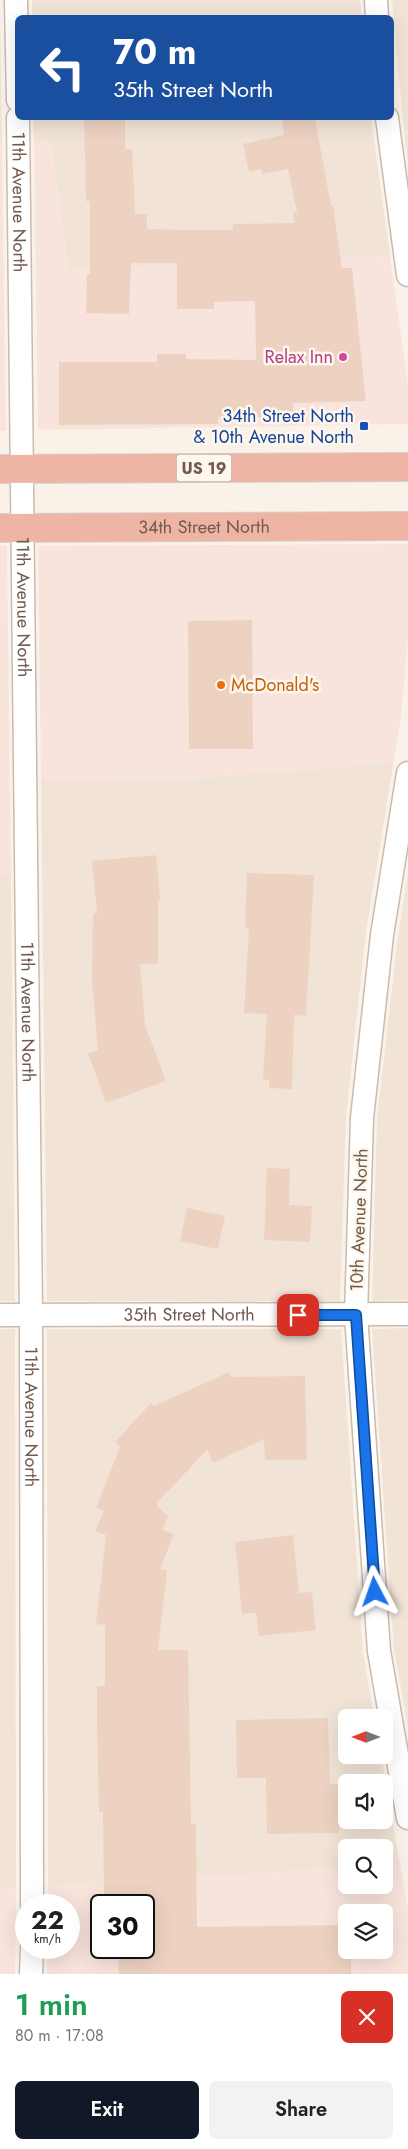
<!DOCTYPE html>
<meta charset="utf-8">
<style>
:root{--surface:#fff;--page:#f2f2f2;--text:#222;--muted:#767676;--accent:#111827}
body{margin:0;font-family:Jost,sans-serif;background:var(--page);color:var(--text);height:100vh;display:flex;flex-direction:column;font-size:19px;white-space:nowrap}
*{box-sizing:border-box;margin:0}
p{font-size:16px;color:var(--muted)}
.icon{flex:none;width:28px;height:28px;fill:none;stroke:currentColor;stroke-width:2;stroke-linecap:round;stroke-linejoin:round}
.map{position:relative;height:1974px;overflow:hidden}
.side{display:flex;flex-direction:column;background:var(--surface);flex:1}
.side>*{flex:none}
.guide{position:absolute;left:15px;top:15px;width:379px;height:105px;border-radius:8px;box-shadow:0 5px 20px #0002;background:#1a4fa0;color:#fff;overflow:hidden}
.needle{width:32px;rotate:270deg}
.buttons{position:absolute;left:338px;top:1709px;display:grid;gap:10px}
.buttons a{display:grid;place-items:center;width:55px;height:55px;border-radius:8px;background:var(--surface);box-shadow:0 5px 20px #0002;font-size:25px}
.speed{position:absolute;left:15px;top:1894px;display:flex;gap:10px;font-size:25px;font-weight:700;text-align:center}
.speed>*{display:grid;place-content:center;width:65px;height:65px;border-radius:50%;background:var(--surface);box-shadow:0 5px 20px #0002;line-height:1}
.speed small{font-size:12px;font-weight:400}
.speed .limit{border:2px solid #111;border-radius:8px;background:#fff;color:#111}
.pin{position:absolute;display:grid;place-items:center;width:42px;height:42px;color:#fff;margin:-21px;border-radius:10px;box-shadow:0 2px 8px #0006}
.me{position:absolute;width:55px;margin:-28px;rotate:356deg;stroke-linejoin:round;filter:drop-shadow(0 0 4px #0008)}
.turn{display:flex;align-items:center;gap:18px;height:105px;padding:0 15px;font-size:22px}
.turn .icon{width:65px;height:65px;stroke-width:2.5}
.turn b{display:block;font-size:35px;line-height:42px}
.round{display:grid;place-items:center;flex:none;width:52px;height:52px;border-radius:8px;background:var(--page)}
.summary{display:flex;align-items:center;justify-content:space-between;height:85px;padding:0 15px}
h1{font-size:30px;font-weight:600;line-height:38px;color:#1e9e55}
.button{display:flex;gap:10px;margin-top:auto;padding:10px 15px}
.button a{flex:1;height:58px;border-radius:8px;background:var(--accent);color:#fff;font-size:20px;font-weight:600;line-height:58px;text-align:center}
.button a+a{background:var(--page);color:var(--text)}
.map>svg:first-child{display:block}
</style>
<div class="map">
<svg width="408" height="1974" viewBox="0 0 408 1974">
<rect width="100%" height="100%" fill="#faf2e8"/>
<g fill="#f1e4d7" fill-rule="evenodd">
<polygon points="0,0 2,140 0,140"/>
<polygon points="32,0 360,0 362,17 32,17"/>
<polygon points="392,0 408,0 408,161 405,141"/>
<polygon points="33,118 371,118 390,256 68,269 51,142 34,141"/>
<polygon points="394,760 366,932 346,1117 340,1301 47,1301 41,780 188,779 360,765"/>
<polygon points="408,872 408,1300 372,1301 377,1119 398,936"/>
<polygon points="0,874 11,874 15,1301 0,1301"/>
<polygon points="408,1328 408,1727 394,1650 372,1329"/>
<polygon points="0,1329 15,1329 16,1888 0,1889"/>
<path d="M47 1329H341L363 1652 374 1717 346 1718V1755H381L400 1864 384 1865V1848H346V1868L48 1886ZM346 1782H384V1820H346Z"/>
</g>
<g fill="#f9e4dd" fill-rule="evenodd">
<polygon points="0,140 2,140 6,431 0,431"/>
<polygon points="34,141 51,141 68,269 390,256 408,386 408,424 38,430"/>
<polygon points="408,544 408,638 401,718 394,760 360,765 188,779 41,780 38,546"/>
<polygon points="0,546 7,546 11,874 0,874"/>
<path d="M400 1864 408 1910V1974H47V1948H69V1905H48V1886L346 1868V1885H384V1865ZM101 1905H144V1948H101ZM346 1912H384V1950H346Z"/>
<polygon points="16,1888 15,1974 0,1974 0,1889"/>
</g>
<g fill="#edd2c2">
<polygon points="84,118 125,118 125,149 132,149 135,214 147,214 147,229 191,230 233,230 233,224 294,223 293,213 297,212 288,169 262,174 261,169 249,172 243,144 284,135 282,118 315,118 331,206 333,206 342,268 352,268 366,401 293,403 293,417 218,417 218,424 59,425 59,362 157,362 157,354 186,354 186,359 256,360 255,301 214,302 214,309 177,309 177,263 131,263 129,314 86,313 87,274 90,274 90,201 86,201"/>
<polygon points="252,620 253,749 189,749 188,621"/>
<polygon points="156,855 160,900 158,900 158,964 140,964 145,1025 166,1081 106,1103 88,1053 98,1050 92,980 93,913 97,913 92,861"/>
<polygon points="247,873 314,875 306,1016 294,1015 292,1089 269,1088 269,1080 263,1079 267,1014 244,1013 249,928 245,928"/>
<polygon points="267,1168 290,1169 289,1205 312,1206 310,1242 264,1240"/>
<polygon points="187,1208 225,1216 218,1249 180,1241"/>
<polygon points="229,1372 231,1377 305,1376 307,1460 265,1460 264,1439 213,1463 207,1450 156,1504 168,1517 162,1530 174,1534 160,1569 167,1570 158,1650 188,1650 191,1824 196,1824 197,1927 346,1925 346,1950 351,1950 351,1974 119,1974 118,1948 144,1948 144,1898 104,1899 103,1812 99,1812 97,1724 97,1686 105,1686 105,1625 96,1624 106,1535 95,1531 104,1511 96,1508 120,1447 115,1442 151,1403 154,1406"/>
<polygon points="293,1535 299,1593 312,1592 316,1630 259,1636 256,1613 242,1614 235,1542"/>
<polygon points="328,1718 330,1784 339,1784 339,1833 267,1834 266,1778 237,1778 236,1720"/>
</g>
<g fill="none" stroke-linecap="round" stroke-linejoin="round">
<defs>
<g id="street">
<polyline points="16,0 18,100"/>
<polyline points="376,0 377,18"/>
<path id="s1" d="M18 118 31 1315 32 1905"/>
<polyline points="387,118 408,275"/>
<polyline points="408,773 382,935 362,1118 356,1315 379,1651 408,1818"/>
<path id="s2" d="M0 1315 408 1314"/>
<polyline points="31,1974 32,1948"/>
</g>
<g id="highway">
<polyline points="0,469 408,467"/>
<path id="s3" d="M0 528 408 526"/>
</g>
</defs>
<use href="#street" stroke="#cbbaaf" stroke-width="25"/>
<use href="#highway" stroke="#d5ceca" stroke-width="30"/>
<use href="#street" stroke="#fff" stroke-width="22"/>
<use href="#highway" stroke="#eeb5a5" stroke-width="28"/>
</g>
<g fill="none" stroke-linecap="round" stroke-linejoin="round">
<defs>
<polyline id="route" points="298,1315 356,1315 375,1592"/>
</defs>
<use href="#route" stroke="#114b97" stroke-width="12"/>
<use href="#route" stroke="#1a73e8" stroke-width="9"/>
</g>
<circle fill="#d1479c" stroke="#fdf7ee" stroke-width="2" cx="343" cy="357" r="5"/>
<rect fill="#1a4fb4" stroke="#fdf7ee" stroke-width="2" x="359" y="421" width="10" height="10" rx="2.5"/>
<circle fill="#e8710a" stroke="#fdf7ee" stroke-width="2" cx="221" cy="685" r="5"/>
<g text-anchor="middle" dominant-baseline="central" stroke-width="5" stroke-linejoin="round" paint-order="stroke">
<rect fill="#fdf7ee" stroke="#9c897e" stroke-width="1" x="176.5" y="454.5" width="55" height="27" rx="4"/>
<g font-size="16" font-weight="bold" fill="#725a4e">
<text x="204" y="468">US 19</text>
</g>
<g font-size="18" fill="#725a4e" stroke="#fdf7ee">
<text stroke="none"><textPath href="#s1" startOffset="84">11th Avenue North</textPath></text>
<text stroke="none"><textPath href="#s3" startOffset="204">34th Street North</textPath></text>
<text stroke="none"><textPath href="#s1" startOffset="489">11th Avenue North</textPath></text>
<text stroke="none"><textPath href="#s1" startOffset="894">11th Avenue North</textPath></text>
<text transform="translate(359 1220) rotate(-88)">10th Avenue North</text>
<text stroke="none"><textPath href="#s2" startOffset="189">35th Street North</textPath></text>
<text stroke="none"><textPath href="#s1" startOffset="1299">11th Avenue North</textPath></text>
</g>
<g font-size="18" fill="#b23c85" stroke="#fdf7ee" text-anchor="end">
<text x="333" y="357">Relax Inn</text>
</g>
<g font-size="18" fill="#164399" stroke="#fdf7ee" text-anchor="end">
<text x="354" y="416">34th Street North<tspan x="354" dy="21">&amp; 10th Avenue North</tspan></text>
</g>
<g font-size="18" fill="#c56008" stroke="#fdf7ee" text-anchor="start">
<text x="231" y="685">McDonald's</text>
</g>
</g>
</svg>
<div class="buttons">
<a><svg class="needle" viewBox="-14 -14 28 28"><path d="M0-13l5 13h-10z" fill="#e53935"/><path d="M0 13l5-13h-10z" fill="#767676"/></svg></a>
<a><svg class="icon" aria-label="sound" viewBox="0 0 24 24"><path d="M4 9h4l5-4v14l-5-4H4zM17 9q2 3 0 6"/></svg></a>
<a><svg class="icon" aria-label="search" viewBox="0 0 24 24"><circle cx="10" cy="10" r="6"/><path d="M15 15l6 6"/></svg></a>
<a><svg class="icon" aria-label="layers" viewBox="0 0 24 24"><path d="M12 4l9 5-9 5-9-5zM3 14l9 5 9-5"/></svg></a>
</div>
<div class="speed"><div>22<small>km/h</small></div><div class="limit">30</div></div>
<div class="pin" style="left:298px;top:1315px;background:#d93025"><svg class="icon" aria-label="arrive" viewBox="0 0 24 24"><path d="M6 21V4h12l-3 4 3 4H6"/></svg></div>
<svg class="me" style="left:375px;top:1592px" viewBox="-20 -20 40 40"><path d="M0-17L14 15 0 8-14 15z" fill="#1a73e8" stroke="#fff" stroke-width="4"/></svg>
<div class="guide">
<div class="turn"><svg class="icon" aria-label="left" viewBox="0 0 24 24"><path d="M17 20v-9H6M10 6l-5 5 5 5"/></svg><div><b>70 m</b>35th Street North</div></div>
</div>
</div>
<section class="side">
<div class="summary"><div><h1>1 min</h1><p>80 m · 17:08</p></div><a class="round" style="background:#d93025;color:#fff"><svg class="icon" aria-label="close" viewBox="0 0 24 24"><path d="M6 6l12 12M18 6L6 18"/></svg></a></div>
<div class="button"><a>Exit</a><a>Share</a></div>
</section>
